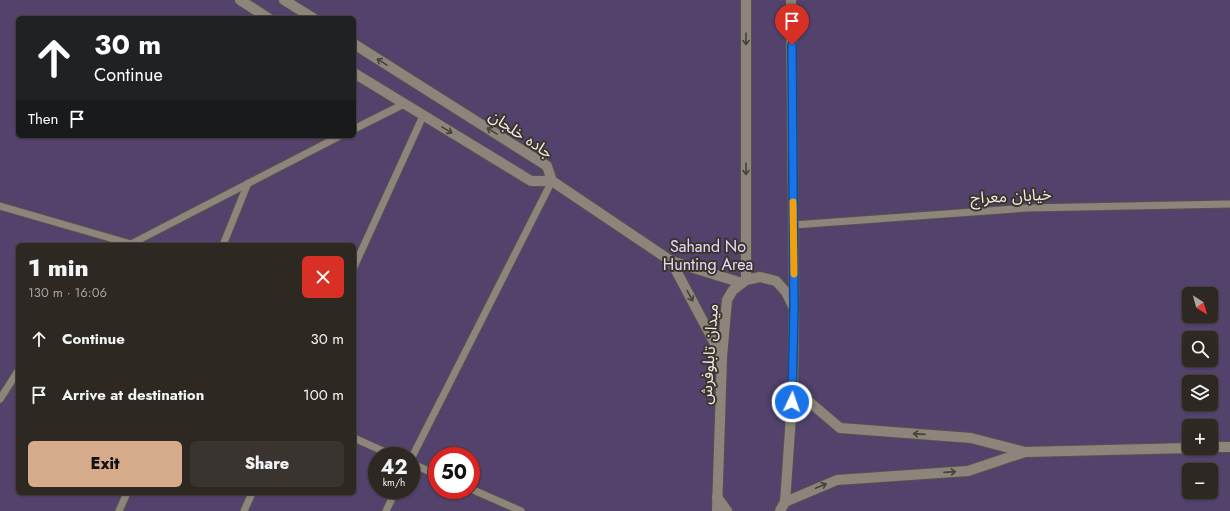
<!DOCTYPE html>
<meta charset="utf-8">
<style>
:root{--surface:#2d2822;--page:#39342f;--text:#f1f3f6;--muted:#a7a6a5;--line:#484440;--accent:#d6ab8b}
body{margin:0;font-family:Jost,"Noto Sans Arabic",sans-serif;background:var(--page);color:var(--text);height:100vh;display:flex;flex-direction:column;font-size:15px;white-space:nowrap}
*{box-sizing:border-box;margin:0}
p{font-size:13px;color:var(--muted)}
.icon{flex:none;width:22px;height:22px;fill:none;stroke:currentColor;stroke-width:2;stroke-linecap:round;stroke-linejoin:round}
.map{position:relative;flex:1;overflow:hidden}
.details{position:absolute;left:16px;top:243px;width:340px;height:252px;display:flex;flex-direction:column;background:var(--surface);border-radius:6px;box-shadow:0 1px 3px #0004,0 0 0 1px var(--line)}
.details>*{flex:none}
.hud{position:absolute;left:16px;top:16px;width:340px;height:122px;border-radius:6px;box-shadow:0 1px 3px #0004,0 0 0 1px var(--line);background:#202124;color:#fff;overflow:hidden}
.needle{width:26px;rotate:143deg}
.tools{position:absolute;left:1182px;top:287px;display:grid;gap:8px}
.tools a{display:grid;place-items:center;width:36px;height:36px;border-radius:6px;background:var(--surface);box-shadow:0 1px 3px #0004,0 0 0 1px var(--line);font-size:20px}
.speed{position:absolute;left:368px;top:447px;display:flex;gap:8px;font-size:20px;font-weight:700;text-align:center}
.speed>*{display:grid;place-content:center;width:52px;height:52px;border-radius:50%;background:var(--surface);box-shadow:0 1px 3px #0004,0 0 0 1px var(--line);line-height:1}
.speed small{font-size:10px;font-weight:400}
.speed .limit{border:6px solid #d22;background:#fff;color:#111}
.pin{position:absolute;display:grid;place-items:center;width:34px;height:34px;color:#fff;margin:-41px -17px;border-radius:50% 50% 50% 0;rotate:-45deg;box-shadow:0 0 4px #0007}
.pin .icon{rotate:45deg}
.me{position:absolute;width:44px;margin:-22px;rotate:3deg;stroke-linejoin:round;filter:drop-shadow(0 0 3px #0008)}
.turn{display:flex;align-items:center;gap:14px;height:84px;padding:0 12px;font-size:18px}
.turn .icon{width:52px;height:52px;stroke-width:2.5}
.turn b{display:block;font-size:28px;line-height:34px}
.then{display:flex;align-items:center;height:38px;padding:0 12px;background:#0003;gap:8px;font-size:15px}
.round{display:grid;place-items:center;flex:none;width:42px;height:42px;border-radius:6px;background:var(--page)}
.summary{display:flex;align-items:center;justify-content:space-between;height:68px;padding:0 12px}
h1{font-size:24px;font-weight:800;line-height:30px}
.action{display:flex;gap:8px;margin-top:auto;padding:8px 12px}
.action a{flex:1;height:46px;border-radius:6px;background:var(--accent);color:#111;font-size:16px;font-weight:800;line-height:46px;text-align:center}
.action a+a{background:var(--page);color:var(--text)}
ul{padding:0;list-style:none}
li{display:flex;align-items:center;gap:12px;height:56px;padding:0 12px}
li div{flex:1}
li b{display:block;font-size:15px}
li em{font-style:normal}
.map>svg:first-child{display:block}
</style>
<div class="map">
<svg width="1230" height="511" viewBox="0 0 1230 511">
<rect width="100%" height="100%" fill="#3c352d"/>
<path fill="#52426c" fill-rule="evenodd" d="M0 0H1230V511H0ZM18 18H354V136H18ZM18 245H354V493H18ZM1189 294H1211V316H1189ZM1189 338H1211V360H1189ZM1189 382H1211V404H1189ZM1189 426H1211V448H1189ZM377 456H411V490H377ZM437 456H471V490H437ZM1189 470H1211V492H1189Z"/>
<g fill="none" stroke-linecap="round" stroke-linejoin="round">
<defs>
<g id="service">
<polyline points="354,129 404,104"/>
<polyline points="0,206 131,244"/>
<polyline points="793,225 1027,208 1230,204"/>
<polyline points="129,245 340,136"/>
<polyline points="223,245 248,183"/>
<polyline points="354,267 423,116"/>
<polyline points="0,399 18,371"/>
<polyline points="354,438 394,456"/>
<polyline points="411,459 552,181"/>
<polyline points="411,463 437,475"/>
<polyline points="471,489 521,511"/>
<polyline points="119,511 127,493"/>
<polyline points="244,511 252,493"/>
<polyline points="386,511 396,490"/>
</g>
<g id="tertiary">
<polyline points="240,0 268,18"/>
<polyline points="284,0 313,18"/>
<polyline points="354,44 547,166 552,181"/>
<polyline points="354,73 531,181 552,181"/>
<polyline points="552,181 671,261 742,283"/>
<polyline points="671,261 722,357"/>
</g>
<g id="secondary">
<polyline points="791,0 794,304"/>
<polyline points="746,280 746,0"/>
<polyline points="1211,447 1230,447"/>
<polyline points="1025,452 1189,448"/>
<polyline points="717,497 727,511"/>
<polyline points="785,502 837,480 968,471 1025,452 971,438 840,428 793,388"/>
<polyline points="717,511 722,357 727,300 733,290 746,280 760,277 776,281 786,292 794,308 793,388 785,502 780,511"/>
</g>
</defs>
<use href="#service" stroke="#58524b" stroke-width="9"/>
<use href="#tertiary" stroke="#58524b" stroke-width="12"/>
<use href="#secondary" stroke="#58524b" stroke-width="12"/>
<use href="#service" stroke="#8d857c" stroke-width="7"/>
<use href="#tertiary" stroke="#8d857c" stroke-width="10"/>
<use href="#secondary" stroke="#8d857c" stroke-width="10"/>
</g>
<defs><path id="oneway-shaft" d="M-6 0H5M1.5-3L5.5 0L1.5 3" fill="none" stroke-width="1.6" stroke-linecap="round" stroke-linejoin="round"/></defs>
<g stroke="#484139">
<use href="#oneway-shaft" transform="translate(746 39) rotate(90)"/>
<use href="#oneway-shaft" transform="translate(382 62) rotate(-148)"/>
<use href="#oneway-shaft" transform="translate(447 130) rotate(31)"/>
<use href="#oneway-shaft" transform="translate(492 131) rotate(-148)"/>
<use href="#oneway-shaft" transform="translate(746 169) rotate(90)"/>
<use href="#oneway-shaft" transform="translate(690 296) rotate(62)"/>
<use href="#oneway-shaft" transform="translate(919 434) rotate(-176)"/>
<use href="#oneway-shaft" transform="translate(950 472) rotate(-4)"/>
<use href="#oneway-shaft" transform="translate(821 486) rotate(-23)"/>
</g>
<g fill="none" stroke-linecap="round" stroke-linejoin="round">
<defs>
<polyline id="route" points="792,45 794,308 792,402"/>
</defs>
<use href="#route" stroke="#114b97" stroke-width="10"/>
<use href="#route" stroke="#1a73e8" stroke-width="7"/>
<polyline stroke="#f59e0b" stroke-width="7" points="793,202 794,274"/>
</g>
<g text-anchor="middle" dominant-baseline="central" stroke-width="4" stroke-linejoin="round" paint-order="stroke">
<g font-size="16" fill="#efebe6" stroke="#3c352d">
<text transform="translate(521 134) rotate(34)">جاده خلجان</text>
<text transform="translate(1011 196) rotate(-3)">خیابان معراج</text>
<text transform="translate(709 354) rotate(-86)">میدان تابلوفرش</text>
</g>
<g font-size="16" fill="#e5d9fe" stroke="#3c352d">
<text x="708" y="246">Sahand No<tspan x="708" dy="18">Hunting Area</tspan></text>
</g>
</g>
</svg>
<div class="tools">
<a><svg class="needle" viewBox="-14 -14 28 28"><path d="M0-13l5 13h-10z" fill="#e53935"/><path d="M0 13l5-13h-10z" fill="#a7a6a5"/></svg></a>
<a><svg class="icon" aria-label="search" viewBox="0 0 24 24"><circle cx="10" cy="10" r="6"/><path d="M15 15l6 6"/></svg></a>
<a><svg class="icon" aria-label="layers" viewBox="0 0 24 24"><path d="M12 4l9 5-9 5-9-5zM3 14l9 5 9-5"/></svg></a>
<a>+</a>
<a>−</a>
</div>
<div class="speed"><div>42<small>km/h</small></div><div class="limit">50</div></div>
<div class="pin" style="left:792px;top:45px;background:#d93025"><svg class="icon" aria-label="arrive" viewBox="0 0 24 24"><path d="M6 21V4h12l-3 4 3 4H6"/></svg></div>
<svg class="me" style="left:792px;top:402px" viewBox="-20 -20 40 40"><circle r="17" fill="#1a73e8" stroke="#fff" stroke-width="3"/><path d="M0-11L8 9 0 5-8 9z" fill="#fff"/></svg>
<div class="hud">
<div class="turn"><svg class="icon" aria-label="ahead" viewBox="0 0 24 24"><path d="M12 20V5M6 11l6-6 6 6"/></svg><div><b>30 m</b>Continue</div></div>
<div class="then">Then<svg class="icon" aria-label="arrive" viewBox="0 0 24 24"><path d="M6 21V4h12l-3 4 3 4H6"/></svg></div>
</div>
<section class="details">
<div class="summary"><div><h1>1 min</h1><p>130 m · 16:06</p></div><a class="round" style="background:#d93025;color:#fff"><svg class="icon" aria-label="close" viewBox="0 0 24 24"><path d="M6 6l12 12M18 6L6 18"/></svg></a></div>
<ul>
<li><svg class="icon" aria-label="ahead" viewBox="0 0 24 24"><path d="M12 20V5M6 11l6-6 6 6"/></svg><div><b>Continue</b></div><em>30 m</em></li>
<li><svg class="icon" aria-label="arrive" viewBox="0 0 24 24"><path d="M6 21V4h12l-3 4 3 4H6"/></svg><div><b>Arrive at destination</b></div><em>100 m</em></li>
</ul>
<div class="action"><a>Exit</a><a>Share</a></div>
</section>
</div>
